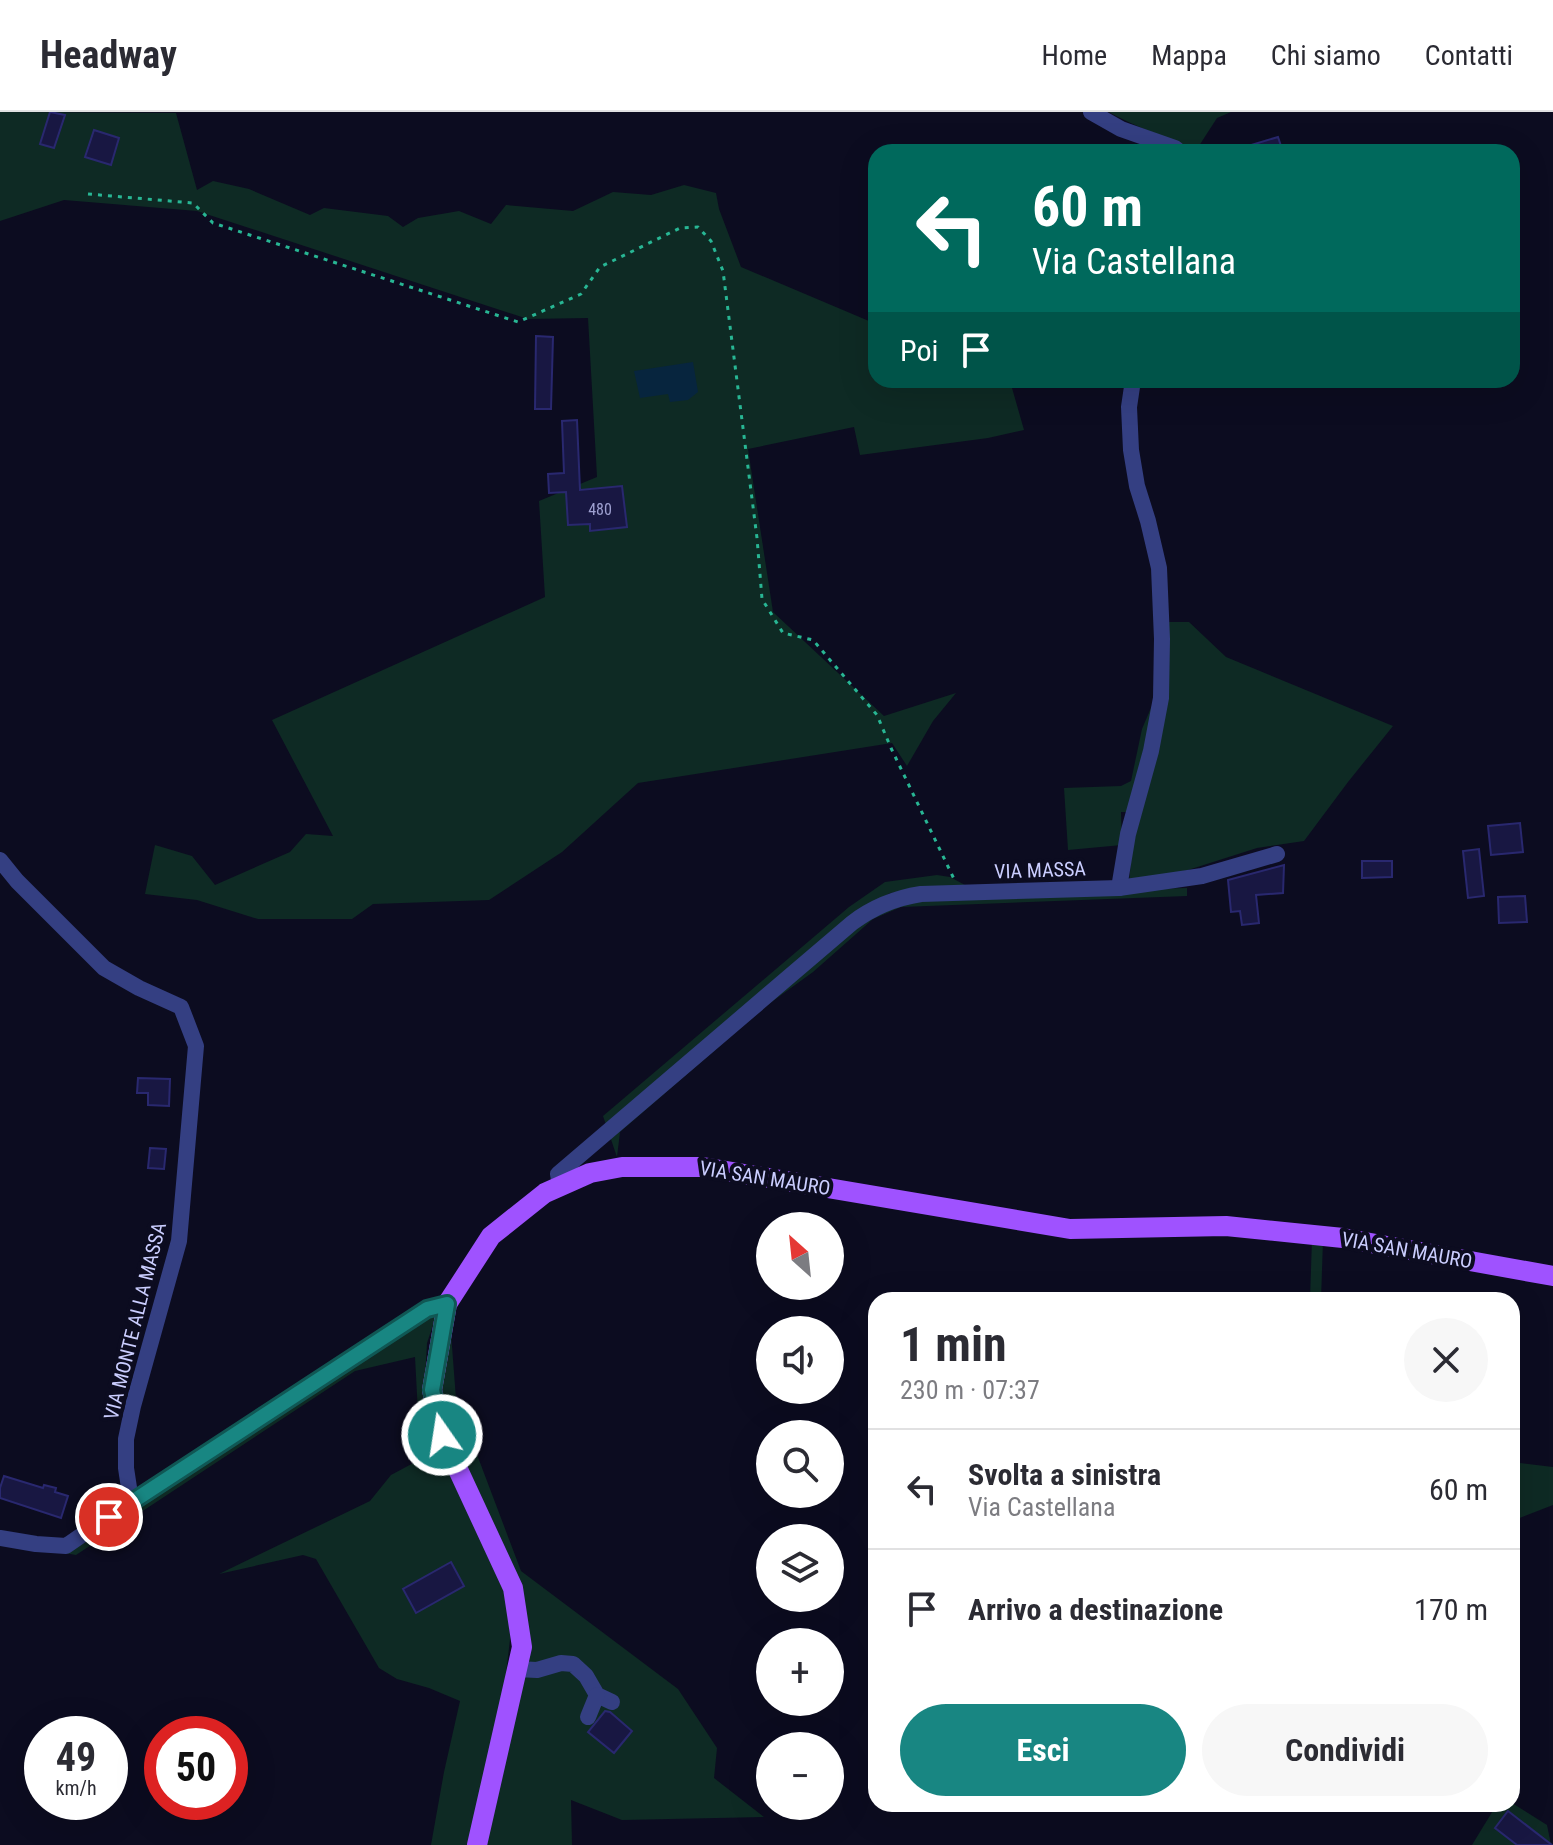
<!DOCTYPE html>
<html lang="it">
<meta charset="utf-8">
<style>
:root{--surface:#fff;--page:#f7f7f7;--text:#2b2b33;--muted:#7c7c81;--line:#e1e1e2;--accent:#188682}
body{margin:0;font-family:"Roboto Condensed",sans-serif;background:var(--page);color:var(--text);height:100vh;display:flex;flex-direction:column;font-size:30px;white-space:nowrap}
*{box-sizing:border-box;margin:0}
p{font-size:26px;color:var(--muted)}
.icon{flex:none;width:44px;height:44px;fill:none;stroke:currentColor;stroke-width:2;stroke-linecap:round;stroke-linejoin:round}
.map{position:relative;flex:1;overflow:hidden}
.side{position:absolute;left:868px;top:1180px;width:652px;height:520px;display:flex;flex-direction:column;background:var(--surface);border-radius:24px;box-shadow:0 8px 32px #0002}
.side>*{flex:none}
.guide{position:absolute;left:868px;top:32px;width:652px;height:244px;border-radius:24px;box-shadow:0 8px 32px #0002;background:#00695c;color:#fff;overflow:hidden}
.needle{width:52px;rotate:333deg}
.fabs{position:absolute;left:756px;top:1100px;display:grid;gap:16px}
.fabs a{display:grid;place-items:center;width:88px;height:88px;border-radius:50%;background:var(--surface);box-shadow:0 8px 32px #0002;font-size:40px}
.speed{position:absolute;left:24px;top:1604px;display:flex;gap:16px;font-size:40px;font-weight:700;text-align:center}
.speed>*{display:grid;place-content:center;width:104px;height:104px;border-radius:50%;background:var(--surface);box-shadow:0 8px 32px #0002;line-height:1}
.speed small{font-size:20px;font-weight:400}
.speed .limit{border:12px solid #d22;background:#fff;color:#111}
.pin{position:absolute;display:grid;place-items:center;width:68px;height:68px;color:#fff;margin:-34px;border:4px solid #fff;border-radius:50%;box-shadow:0 2px 8px #0007}
.me{position:absolute;width:88px;margin:-44px;rotate:347deg;stroke-linejoin:round;filter:drop-shadow(0 0 6px #0008)}
.turn{display:flex;align-items:center;gap:28px;height:168px;padding:0 32px;font-size:36px}
.turn .icon{width:104px;height:104px;stroke-width:2.5}
.turn b{display:block;font-size:56px;line-height:68px}
.then{display:flex;align-items:center;height:76px;padding:0 32px;background:#0003;gap:16px;font-size:30px}
.round{display:grid;place-items:center;flex:none;width:84px;height:84px;border-radius:42px;background:var(--page)}
.overview{display:flex;align-items:center;justify-content:space-between;height:136px;padding:0 32px}
h1{font-size:48px;font-weight:700;line-height:60px}
.action{display:flex;gap:16px;margin-top:auto;padding:16px 32px}
.action a{flex:1;height:92px;border-radius:48px;background:var(--accent);color:#fff;font-size:32px;font-weight:700;line-height:92px;text-align:center}
.action a+a{background:var(--page);color:var(--text)}
ul{padding:0;list-style:none}
li{display:flex;align-items:center;gap:24px;height:120px;padding:0 32px;border-top:2px solid var(--line)}
li div{flex:1}
li b{display:block;font-size:30px}
li em{font-style:normal}
header{display:flex;align-items:center;gap:48px;box-sizing:border-box;height:112px;padding:0 40px;background:var(--surface);border-bottom:2px solid var(--line)}
header strong{font-size:38px}
nav{display:flex;gap:44px;margin-inline-start:auto;font-size:28px}
.map>svg:first-child{display:block}
</style>
<header>
<strong>Headway</strong>
<nav><a>Home</a><a>Mappa</a><a>Chi siamo</a><a>Contatti</a></nav>
</header>
<div class="map">
<svg width="1553" height="1733" viewBox="0 0 1553 1733">
<rect width="100%" height="100%" fill="#0c0c20"/>
<g fill="#0e2a24">
<polygon points="0,0 176,1 197,78 213,69 249,77 310,103 324,96 388,104 403,115 418,106 459,99 491,112 506,93 573,99 613,80 651,83 684,73 716,81 719,97 741,155 876,212 876,268 1010,269 1024,318 988,326 860,343 854,315 748,337 773,500 884,604 956,581 933,609 907,654 892,631 638,671 562,740 489,788 373,792 352,807 258,807 197,788 145,782 155,733 192,744 215,773 290,740 306,722 333,724 272,608 545,485 539,389 597,365 588,206 528,207 197,99 64,88 0,109"/>
<path d="M1109 0H1231L1217 6 1195 40C1183 40 1178 32 1167 27 1148 18 1128 11 1109 0Z"/>
<polygon points="1167,510 1189,510 1226,545 1393,614 1348,670 1304,729 1257,736 1188,758 1129,770 1134,719"/>
<polygon points="1156,584 1158,588 1130,700 1121,700 1122,733 1068,738 1064,676 1121,674 1131,669 1142,617"/>
<polygon points="937,763 950,765 965,773 890,781 861,798 843,823 906,787 982,781 1187,776 1187,784 901,795 873,807 813,860 766,894 620,1020 617,1045 603,1004 849,795 885,770"/>
<polygon points="1312,1127 1323,1128 1321,1188 1310,1188"/>
<polygon points="423,1202 436,1204 427,1231 425,1267 506,1483 511,1519 504,1578 469,1733 431,1733 444,1660 460,1589 429,1576 397,1567 379,1556 316,1447 303,1443 219,1462 370,1389 391,1363 434,1340 418,1301 415,1245 355,1259 76,1443 47,1438"/>
<polygon points="450,1208 456,1287 521,1459 678,1577 717,1636 714,1666 764,1705 622,1708 571,1688 572,1733 482,1733 525,1539 446,1314 439,1269"/>
<polygon points="1512,1350 1553,1355 1553,1393 1512,1409"/>
<polygon points="1512,1691 1547,1713 1551,1733 1472,1733 1497,1692"/>
</g>
<polygon fill="#07253e" points="693,250 698,280 688,288 670,290 668,282 640,286 634,259"/>
<g fill="#181742" stroke="#29286f" stroke-width="2">
<polygon points="50,0 65,3 54,36 40,32"/>
<polygon points="94,18 119,26 111,53 85,45"/>
<polygon points="1278,25 1283,40 1239,40 1238,37"/>
<polygon points="536,224 553,225 551,297 535,297"/>
<polygon points="577,308 580,378 622,374 627,415 590,419 590,412 568,413 566,380 549,381 548,362 564,361 562,309"/>
<polygon points="1520,711 1523,740 1491,743 1488,714"/>
<polygon points="1479,737 1484,784 1468,786 1463,739"/>
<polygon points="1362,749 1392,749 1392,765 1362,766"/>
<polygon points="1284,753 1283,781 1256,783 1259,811 1242,813 1240,799 1231,800 1228,768"/>
<polygon points="1525,784 1527,810 1499,811 1498,785"/>
<polygon points="138,966 170,967 169,994 148,993 148,981 137,981"/>
<polygon points="150,1036 166,1037 164,1057 148,1056"/>
<polygon points="4,1364 43,1376 44,1373 56,1376 55,1380 68,1384 61,1406 0,1386 0,1376"/>
<polygon points="451,1450 464,1474 416,1501 403,1477"/>
<polygon points="605,1599 610,1600 632,1619 614,1641 588,1620"/>
<polygon points="1508,1699 1552,1733 1517,1733 1495,1716"/>
</g>
<g fill="none" stroke-linecap="round" stroke-linejoin="round">
<polyline stroke="#28b694" stroke-width="3" stroke-dasharray="4 6" stroke-linecap="butt" points="88,82 193,91 213,111 518,210 581,182 600,155 680,116 698,115 711,129 723,159 757,426 762,487 783,521 813,528 877,603 891,636 954,767"/>
<g stroke="#343f82" stroke-width="16">
<polyline points="1091,0 1121,17 1175,36 1180,40"/>
<polyline points="0,748 17,769 104,856 139,876 181,895 196,934 179,1129 133,1294 126,1327 126,1356 131,1389"/>
<polyline points="1119,776 1128,722 1151,639 1161,586 1162,527 1159,456 1148,409 1137,374 1131,338 1129,295 1133,268"/>
<path d="M560 1074 558 1062 852 811C873 795 895 786 921 782L1119 776 1202 764 1277 742"/>
<polyline points="0,1426 36,1432 66,1434 131,1389 427,1197 447,1192"/>
<polyline points="517,1557 537,1558 561,1551 573,1552 586,1564 597,1583 612,1590"/>
<polyline points="588,1605 597,1583"/>
</g>
<polyline stroke="#9f52ff" stroke-width="20" points="477,1733 522,1535 513,1476 442,1323 432,1278 447,1192 491,1124 545,1081 590,1061 622,1055 703,1055 1070,1117 1226,1114 1343,1126 1553,1164"/>
</g>
<g fill="none" stroke-linecap="round" stroke-linejoin="round">
<defs>
<polyline id="route" points="109,1405 427,1197 447,1192 432,1278 442,1323"/>
</defs>
<use href="#route" stroke="#105754" stroke-width="20"/>
<use href="#route" stroke="#188682" stroke-width="14"/>
</g>
<g text-anchor="middle" dominant-baseline="central" stroke-width="8" stroke-linejoin="round" paint-order="stroke">
<g font-size="16" fill="#9ea0d0">
<text x="600" y="397">480</text>
</g>
<g font-size="20" fill="#cbceff" stroke="#0c0c20">
<text transform="translate(1040 758) rotate(-2)">VIA MASSA</text>
<text transform="translate(765 1066) rotate(9)">VIA SAN MAURO</text>
<text transform="translate(1407 1138) rotate(10)">VIA SAN MAURO</text>
<text transform="translate(135 1209) rotate(-76)">VIA MONTE ALLA MASSA</text>
</g>
</g>
</svg>
<div class="fabs">
<a><svg class="needle" viewBox="-14 -14 28 28"><path d="M0-13l5 13h-10z" fill="#e53935"/><path d="M0 13l5-13h-10z" fill="#7c7c81"/></svg></a>
<a><svg class="icon" aria-label="sound" viewBox="0 0 24 24"><path d="M4 9h4l5-4v14l-5-4H4zM17 9q2 3 0 6"/></svg></a>
<a><svg class="icon" aria-label="search" viewBox="0 0 24 24"><circle cx="10" cy="10" r="6"/><path d="M15 15l6 6"/></svg></a>
<a><svg class="icon" aria-label="layers" viewBox="0 0 24 24"><path d="M12 4l9 5-9 5-9-5zM3 14l9 5 9-5"/></svg></a>
<a>+</a>
<a>−</a>
</div>
<div class="speed"><div>49<small>km/h</small></div><div class="limit">50</div></div>
<div class="pin" style="left:109px;top:1405px;background:#d93025"><svg class="icon" aria-label="arrive" viewBox="0 0 24 24"><path d="M6 21V4h12l-3 4 3 4H6"/></svg></div>
<svg class="me" style="left:442px;top:1323px" viewBox="-20 -20 40 40"><circle r="17" fill="#188682" stroke="#fff" stroke-width="3"/><path d="M0-11L8 9 0 5-8 9z" fill="#fff"/></svg>
<div class="guide">
<div class="turn"><svg class="icon" aria-label="left" viewBox="0 0 24 24"><path d="M17 20v-9H6M10 6l-5 5 5 5"/></svg><div><b>60 m</b>Via Castellana</div></div>
<div class="then">Poi<svg class="icon" aria-label="arrive" viewBox="0 0 24 24"><path d="M6 21V4h12l-3 4 3 4H6"/></svg></div>
</div>
<section class="side">
<div class="overview"><div><h1>1 min</h1><p>230 m · 07:37</p></div><a class="round"><svg class="icon" aria-label="close" viewBox="0 0 24 24"><path d="M6 6l12 12M18 6L6 18"/></svg></a></div>
<ul>
<li><svg class="icon" aria-label="left" viewBox="0 0 24 24"><path d="M17 20v-9H6M10 6l-5 5 5 5"/></svg><div><b>Svolta a sinistra</b><p>Via Castellana</p></div><em>60 m</em></li>
<li><svg class="icon" aria-label="arrive" viewBox="0 0 24 24"><path d="M6 21V4h12l-3 4 3 4H6"/></svg><div><b>Arrivo a destinazione</b></div><em>170 m</em></li>
</ul>
<div class="action"><a>Esci</a><a>Condividi</a></div>
</section>
</div>
